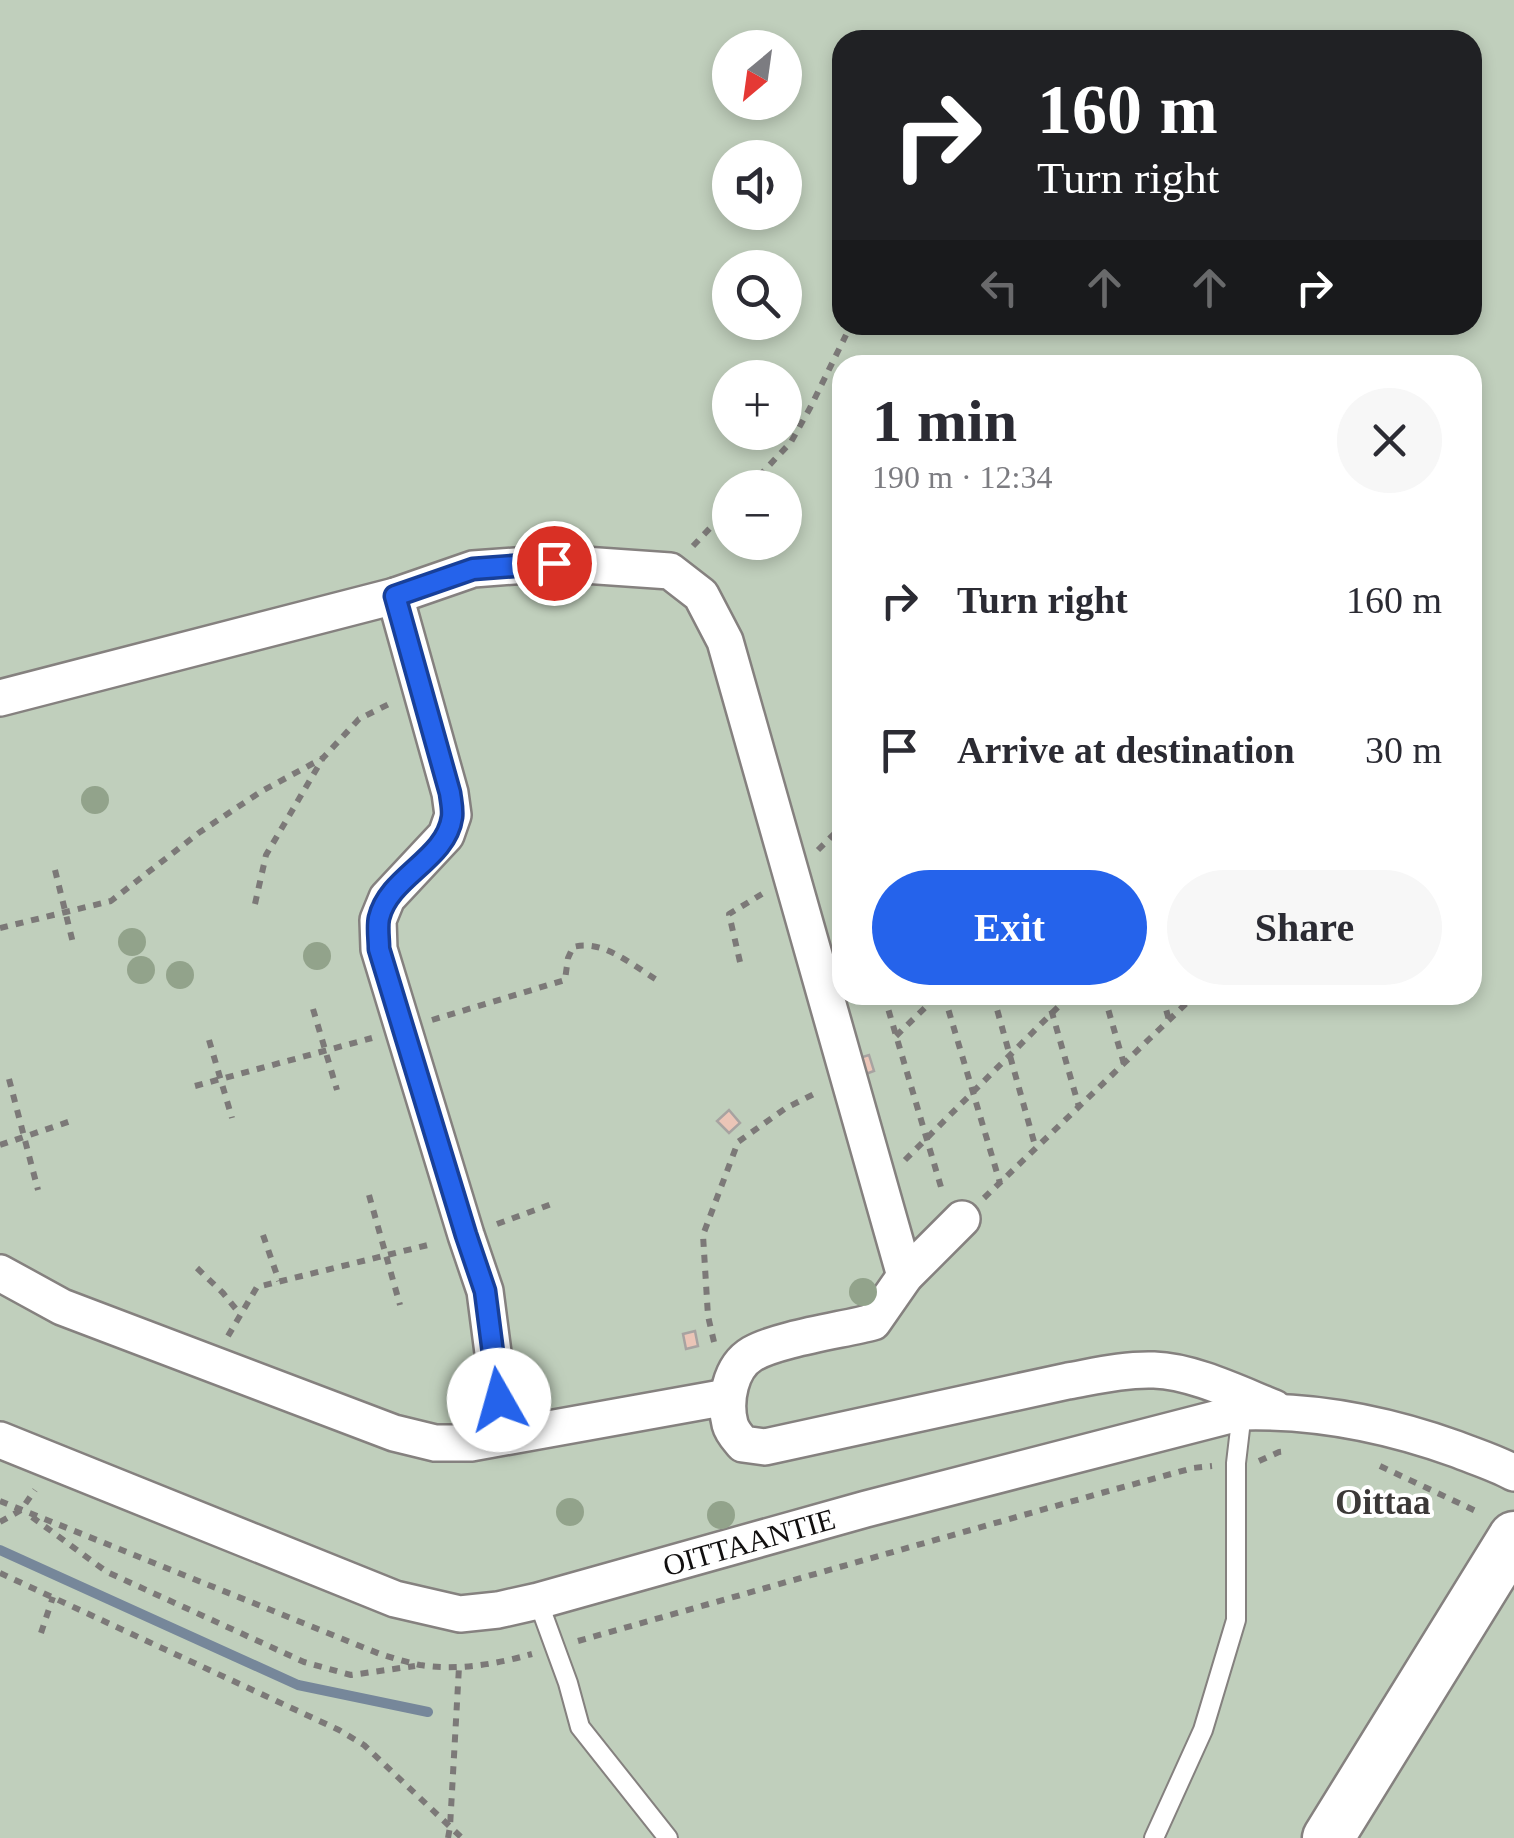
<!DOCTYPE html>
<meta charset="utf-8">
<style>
:root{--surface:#fff;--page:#f7f7f7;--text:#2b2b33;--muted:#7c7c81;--accent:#2563eb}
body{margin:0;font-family:Georgia,serif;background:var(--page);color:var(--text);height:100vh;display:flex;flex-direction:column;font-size:38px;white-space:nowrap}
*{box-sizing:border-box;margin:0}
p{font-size:32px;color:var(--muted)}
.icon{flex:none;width:55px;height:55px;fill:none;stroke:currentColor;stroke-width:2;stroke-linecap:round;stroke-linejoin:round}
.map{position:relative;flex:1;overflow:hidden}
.details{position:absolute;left:832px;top:355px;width:650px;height:650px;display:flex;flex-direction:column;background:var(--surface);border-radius:30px;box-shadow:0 5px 15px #0003}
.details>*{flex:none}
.guide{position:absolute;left:832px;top:30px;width:650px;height:305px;border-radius:30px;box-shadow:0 5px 15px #0003;background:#202124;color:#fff;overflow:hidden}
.needle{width:65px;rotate:209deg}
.controls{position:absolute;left:712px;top:30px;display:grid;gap:20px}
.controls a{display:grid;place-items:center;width:90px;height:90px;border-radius:50%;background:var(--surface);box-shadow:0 5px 15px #0003;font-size:50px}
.pin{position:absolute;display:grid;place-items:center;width:85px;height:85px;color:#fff;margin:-42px;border:5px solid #fff;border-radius:50%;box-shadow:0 2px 10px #0007}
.me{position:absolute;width:110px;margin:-55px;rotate:353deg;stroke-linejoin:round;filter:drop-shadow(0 0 8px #0008)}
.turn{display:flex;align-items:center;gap:35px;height:210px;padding:0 40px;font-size:45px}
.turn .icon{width:130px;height:130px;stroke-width:2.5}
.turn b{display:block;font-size:70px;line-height:85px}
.lanes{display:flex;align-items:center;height:95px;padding:0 40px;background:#0003;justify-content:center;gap:50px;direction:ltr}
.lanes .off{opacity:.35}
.round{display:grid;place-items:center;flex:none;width:105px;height:105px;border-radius:52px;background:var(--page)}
.overview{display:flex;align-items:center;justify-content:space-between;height:170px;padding:0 40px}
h1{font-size:60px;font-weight:600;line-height:75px}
.button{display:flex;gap:20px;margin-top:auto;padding:20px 40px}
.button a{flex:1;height:115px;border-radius:60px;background:var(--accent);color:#fff;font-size:40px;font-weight:600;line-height:115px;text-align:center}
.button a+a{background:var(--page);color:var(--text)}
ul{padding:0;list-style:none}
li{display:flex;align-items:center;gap:30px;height:150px;padding:0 40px}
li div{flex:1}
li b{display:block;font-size:38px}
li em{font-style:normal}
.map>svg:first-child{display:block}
</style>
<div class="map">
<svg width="1514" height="1838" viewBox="0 0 1514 1838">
<rect width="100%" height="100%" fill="#fcf8f7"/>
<path fill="#c0cfbc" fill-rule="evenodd" d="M0 0H1514V1838H0ZM842 40H1472V325H842ZM730 48H785V102H730ZM730 158H785V212H730ZM730 268H785V322H730ZM842 365H1472V995H842ZM730 378H785V432H730ZM730 488H785V542H730Z"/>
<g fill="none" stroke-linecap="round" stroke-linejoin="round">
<polyline stroke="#76879a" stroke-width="10" points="0,1550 298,1685 428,1712"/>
</g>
<g fill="#ebc5b7" stroke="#a7a3a1" stroke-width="2.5">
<polygon points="840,946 842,971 830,975 823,952"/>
<polygon points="869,1055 874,1071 860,1076 856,1059"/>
<polygon points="729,1110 740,1123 729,1133 717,1121"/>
<polygon points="695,1331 698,1346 686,1349 683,1334"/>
</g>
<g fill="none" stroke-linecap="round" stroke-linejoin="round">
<defs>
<g id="lane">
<polyline points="538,1601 568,1683 580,1727 668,1838"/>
<polyline points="1154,1838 1203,1730 1236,1620 1236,1463 1242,1412"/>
</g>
<g id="street">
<polyline points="395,596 450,793 453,815 446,835 387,898 378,920 379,949 466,1235 485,1291 499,1399 490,1439"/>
<polyline points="0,698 395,596 473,569 555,563 670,571 701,595 725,641 905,1276"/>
<path d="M962 1219 905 1276 873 1322C842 1330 778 1339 752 1354 730 1367 724 1401 730 1424 732 1432 738 1438 743 1444L765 1447 1068 1381C1096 1376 1125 1369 1154 1370 1192 1371 1239 1394 1274 1408"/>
<polyline points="0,1273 62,1307 394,1433 435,1443 471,1443 727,1397"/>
<path d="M0 1440 395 1599 460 1614 498 1610 538 1601 866 1509 1242 1412C1314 1410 1389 1425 1456 1449 1476 1457 1496 1463 1514 1473"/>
</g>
<polyline id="secondary" points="1328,1838 1514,1537"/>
</defs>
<use href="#lane" stroke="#85817f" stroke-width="22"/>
<use href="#street" stroke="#85817f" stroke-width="40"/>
<use href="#secondary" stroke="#85817f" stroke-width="55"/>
<g stroke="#7c7978" stroke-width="6" stroke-dasharray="8 8" stroke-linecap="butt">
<polyline points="748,488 791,442 810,408 846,335"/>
<polyline points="693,546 730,507"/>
<polyline points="836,834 842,857"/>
<polyline points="818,850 842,826"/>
<polyline points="55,870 73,943"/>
<polyline points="255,904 266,855 323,758 359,719 393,702"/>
<polyline points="0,928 111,901 200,832 262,791 323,758"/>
<polyline points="740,962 729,914 762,894"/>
<polyline points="884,995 941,1187"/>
<polyline points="944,995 1000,1183"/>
<polyline points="993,995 1036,1149"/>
<polyline points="1047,995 1079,1107"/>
<polyline points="1104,995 1124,1064"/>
<polyline points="1162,995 1169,1020"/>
<polyline points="313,1009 337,1090"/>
<path d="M432 1020 565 980 568 958 573 947C603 939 632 965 657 980"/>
<polyline points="896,1036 938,995"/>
<polyline points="209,1040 232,1118"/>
<polyline points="9,1079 38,1190"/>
<polyline points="195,1086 372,1038"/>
<polyline points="0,1145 71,1121"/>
<polyline points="905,1160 1070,995"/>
<polyline points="369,1195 400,1305"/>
<polyline points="984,1198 1195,995"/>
<polyline points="497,1224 557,1202"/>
<polyline points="263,1235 279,1281"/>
<polyline points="197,1268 223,1293 240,1314"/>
<polyline points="228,1336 257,1287 432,1244"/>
<polyline points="714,1342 708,1316 703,1235 738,1142 786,1108 818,1092"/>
<polyline points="1259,1461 1279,1452 1289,1451"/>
<polyline points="1380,1466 1478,1512"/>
<path d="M0 1501 380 1654C393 1658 406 1662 420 1665 457 1671 497 1664 532 1654"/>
<polyline points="32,1517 107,1572 304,1662 351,1675 415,1666"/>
<polyline points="0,1522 21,1510 35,1490"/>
<polyline points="0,1573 339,1730 364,1745 462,1838"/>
<polyline points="41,1633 53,1597"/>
<polyline points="578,1641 1105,1492 1193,1468 1212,1466"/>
<polyline points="448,1838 450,1827 459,1667"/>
</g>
<use href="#lane" stroke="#fff" stroke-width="18"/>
<use href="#street" stroke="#fff" stroke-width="35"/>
<use href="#secondary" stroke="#fff" stroke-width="50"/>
</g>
<g fill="#92a38b">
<circle cx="95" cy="800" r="14"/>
<circle cx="132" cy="942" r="14"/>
<circle cx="317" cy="956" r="14"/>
<circle cx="141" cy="970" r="14"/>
<circle cx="180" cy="975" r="14"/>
<circle cx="863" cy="1292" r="14"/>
<circle cx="570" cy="1512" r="14"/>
<circle cx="721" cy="1515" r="14"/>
</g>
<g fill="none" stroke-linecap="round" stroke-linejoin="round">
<defs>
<path id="route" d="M499 1400 485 1291 466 1235 379 949C379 939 377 927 379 918 389 876 446 860 452 817 453 809 451 801 450 793L395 596 473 569 554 563"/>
</defs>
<use href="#route" stroke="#184099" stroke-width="25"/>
<use href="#route" stroke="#2563eb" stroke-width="18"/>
</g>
<g text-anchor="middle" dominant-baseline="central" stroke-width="8" stroke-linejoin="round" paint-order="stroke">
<g font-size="30" fill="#110f0f" stroke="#fff">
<text transform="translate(749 1542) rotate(-16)">OITTAANTIE</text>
</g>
<g font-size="35" font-weight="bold" fill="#3b3837" stroke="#fff">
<text x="1383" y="1502">Oittaa</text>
</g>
</g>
</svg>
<div class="controls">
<a><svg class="needle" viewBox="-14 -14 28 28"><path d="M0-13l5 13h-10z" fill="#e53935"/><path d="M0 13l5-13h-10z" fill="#7c7c81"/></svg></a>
<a><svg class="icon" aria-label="sound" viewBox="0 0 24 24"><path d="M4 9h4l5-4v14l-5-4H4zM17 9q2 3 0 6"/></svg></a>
<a><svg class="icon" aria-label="search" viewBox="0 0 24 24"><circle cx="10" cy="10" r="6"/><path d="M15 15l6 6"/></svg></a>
<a>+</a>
<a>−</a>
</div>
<div class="pin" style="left:554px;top:563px;background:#d93025"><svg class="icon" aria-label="arrive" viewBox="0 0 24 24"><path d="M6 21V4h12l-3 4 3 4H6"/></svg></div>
<svg class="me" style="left:499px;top:1400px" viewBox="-20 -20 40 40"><circle r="19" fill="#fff"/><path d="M0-13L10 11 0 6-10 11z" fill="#2563eb"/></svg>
<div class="guide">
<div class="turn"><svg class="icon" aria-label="right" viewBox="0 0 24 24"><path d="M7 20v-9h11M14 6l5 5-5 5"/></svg><div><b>160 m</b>Turn right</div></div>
<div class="lanes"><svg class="icon off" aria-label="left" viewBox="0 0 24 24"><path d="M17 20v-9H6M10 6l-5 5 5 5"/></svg><svg class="icon off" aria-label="ahead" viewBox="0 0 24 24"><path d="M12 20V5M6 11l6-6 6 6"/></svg><svg class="icon off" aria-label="ahead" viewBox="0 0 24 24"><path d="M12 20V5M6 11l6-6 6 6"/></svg><svg class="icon" aria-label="right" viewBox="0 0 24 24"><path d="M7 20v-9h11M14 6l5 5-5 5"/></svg></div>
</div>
<section class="details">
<div class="overview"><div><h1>1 min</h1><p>190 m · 12:34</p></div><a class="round"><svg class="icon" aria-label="close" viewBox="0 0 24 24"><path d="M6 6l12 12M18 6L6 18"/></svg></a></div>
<ul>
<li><svg class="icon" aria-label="right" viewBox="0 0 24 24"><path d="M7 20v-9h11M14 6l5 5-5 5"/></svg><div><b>Turn right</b></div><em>160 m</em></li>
<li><svg class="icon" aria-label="arrive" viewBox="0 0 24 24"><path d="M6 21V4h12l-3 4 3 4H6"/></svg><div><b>Arrive at destination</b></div><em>30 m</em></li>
</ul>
<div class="button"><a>Exit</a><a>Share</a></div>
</section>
</div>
